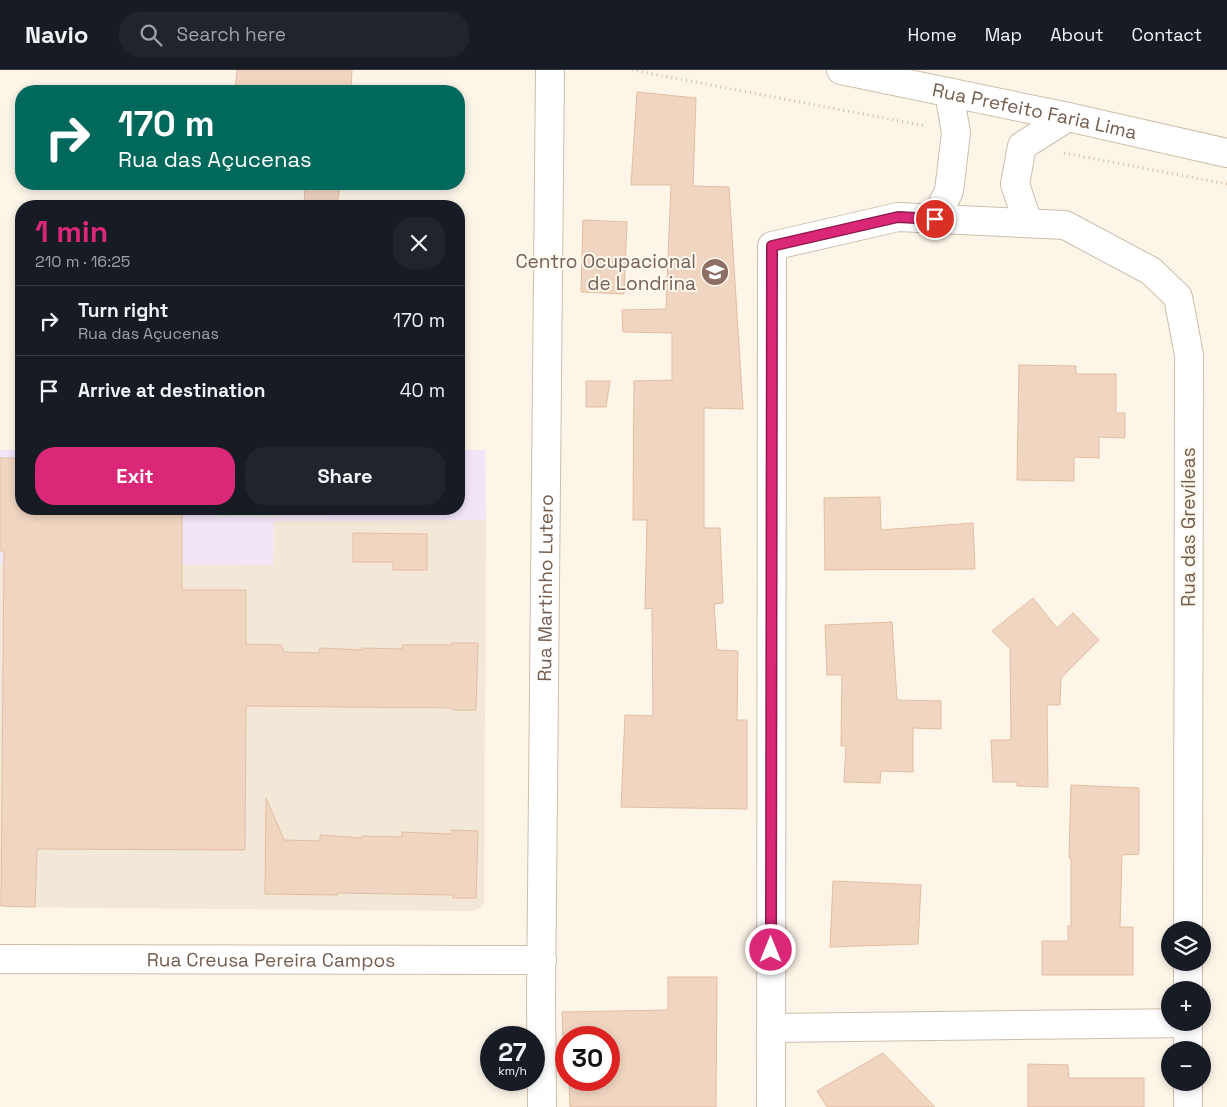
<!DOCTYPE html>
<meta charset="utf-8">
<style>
:root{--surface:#171b24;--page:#20242c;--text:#f1f3f6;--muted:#9ea1a6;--line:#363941;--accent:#db2777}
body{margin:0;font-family:"Space Grotesk",sans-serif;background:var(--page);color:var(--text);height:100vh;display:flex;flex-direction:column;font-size:19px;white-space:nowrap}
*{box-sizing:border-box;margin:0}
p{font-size:16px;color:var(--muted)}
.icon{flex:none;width:28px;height:28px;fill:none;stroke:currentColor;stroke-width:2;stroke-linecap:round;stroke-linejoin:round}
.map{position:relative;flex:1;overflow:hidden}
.sheet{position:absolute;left:15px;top:130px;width:450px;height:315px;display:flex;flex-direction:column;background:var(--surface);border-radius:20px;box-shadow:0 2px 8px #0003}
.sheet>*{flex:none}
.top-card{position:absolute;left:15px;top:15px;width:450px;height:105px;border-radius:20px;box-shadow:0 2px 8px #0003;background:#00695c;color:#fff;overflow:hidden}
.controls{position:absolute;left:1161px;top:851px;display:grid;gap:10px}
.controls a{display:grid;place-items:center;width:50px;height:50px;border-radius:50%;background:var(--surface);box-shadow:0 2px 8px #0003;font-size:25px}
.speed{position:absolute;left:480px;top:956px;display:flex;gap:10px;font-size:25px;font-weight:700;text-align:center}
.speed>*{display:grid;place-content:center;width:65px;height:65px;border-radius:50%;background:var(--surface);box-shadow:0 2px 8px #0003;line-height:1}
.speed small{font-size:12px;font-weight:400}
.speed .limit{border:8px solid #d22;background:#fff;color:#111}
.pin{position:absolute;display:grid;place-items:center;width:42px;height:42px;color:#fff;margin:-21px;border:2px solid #fff;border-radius:50%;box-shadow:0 1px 5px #0007}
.me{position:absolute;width:55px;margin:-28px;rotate:0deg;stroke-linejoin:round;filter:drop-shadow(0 0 4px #0008)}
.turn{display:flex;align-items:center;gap:18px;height:105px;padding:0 20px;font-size:22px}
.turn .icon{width:65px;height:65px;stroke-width:2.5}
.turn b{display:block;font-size:35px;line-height:42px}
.round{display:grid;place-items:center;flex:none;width:52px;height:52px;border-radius:20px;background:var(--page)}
.headline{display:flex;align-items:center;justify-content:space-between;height:85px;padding:0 20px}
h1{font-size:30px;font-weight:700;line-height:38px;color:var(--accent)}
.button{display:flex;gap:10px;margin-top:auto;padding:10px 20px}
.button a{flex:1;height:58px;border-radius:20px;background:var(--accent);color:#fff;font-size:20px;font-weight:700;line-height:58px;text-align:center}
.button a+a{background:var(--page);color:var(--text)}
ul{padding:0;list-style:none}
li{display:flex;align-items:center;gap:15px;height:70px;padding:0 20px;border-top:1px solid var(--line)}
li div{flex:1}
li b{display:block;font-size:19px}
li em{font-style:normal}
header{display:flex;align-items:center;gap:30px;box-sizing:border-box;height:70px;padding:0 25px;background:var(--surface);border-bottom:1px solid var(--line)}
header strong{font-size:24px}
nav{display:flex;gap:28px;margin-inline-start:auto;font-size:18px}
.search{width:350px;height:45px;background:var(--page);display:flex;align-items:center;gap:12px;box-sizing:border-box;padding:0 18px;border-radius:20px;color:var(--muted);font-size:19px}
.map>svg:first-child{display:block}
</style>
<header>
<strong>Navio</strong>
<div class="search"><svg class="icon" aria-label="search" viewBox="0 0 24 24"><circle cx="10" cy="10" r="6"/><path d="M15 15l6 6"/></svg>Search here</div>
<nav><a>Home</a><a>Map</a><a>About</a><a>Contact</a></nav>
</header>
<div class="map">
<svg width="1227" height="1037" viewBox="0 0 1227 1037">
<rect width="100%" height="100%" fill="#fcf5e8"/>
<polygon fill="#f3e7d7" points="486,450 484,833 482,837 472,841 0,837 0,494 273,495 274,451"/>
<polygon fill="#f2e5f8" points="0,380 21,380 21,439 459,439 459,380 485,380 486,450 274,451 273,495 0,494"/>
<polygon fill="#d3e9c7" points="218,439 340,439 340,445 218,446"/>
<g fill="#f0d6c1" stroke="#e3bda1">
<polygon points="237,0 352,0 351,21 235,21"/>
<polygon points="637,22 696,28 693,116 729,117 743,339 704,338 704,458 720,458 723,533 714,534 717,580 738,581 737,650 747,650 747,739 621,737 625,645 653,646 652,538 645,539 647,450 633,450 634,311 672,310 672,263 623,262 622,240 666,239 671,115 631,115"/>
<polygon points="305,114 340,114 337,136 304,136"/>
<polygon points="583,150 627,152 624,224 581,222"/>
<polygon points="1019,295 1076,296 1076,304 1116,304 1116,343 1125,343 1125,368 1099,367 1099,388 1074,387 1074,411 1017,410"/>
<polygon points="586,311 610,311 606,337 586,337"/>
<polygon points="0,388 21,388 21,439 182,439 182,520 246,520 246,574 281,575 284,582 319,583 320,578 362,580 362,578 402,579 402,575 451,575 451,573 478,573 476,640 453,640 453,638 246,636 245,780 37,779 35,837 1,836 4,481 0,481"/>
<polygon points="880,427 881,460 973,453 975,499 825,500 824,428"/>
<polygon points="353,463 427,464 427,500 393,500 393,492 353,492"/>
<polygon points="1033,528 1057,558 1073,543 1099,570 1061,608 1060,635 1047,635 1048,717 1017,716 1017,712 993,712 991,670 1011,670 1010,579 992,561"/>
<polygon points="892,552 897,630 941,631 941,659 913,658 913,702 881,701 880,713 844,712 846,676 841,676 842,605 827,605 825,555"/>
<polygon points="1071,715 1139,718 1139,784 1122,785 1120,857 1133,857 1133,905 1042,905 1042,871 1068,871 1068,856 1071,856 1071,788 1069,788"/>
<polygon points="266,728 284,770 320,771 320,765 362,768 362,766 402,767 402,762 451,764 451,760 478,761 476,828 453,828 453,825 338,823 338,825 265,824"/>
<polygon points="833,811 921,815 918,874 830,877"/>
<polygon points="668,907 717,907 716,1037 570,1037 569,1010 609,1010 609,968 563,968 562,942 668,940"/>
<polygon points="883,983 935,1037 827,1037 817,1021"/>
<polygon points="1028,994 1068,995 1069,1008 1144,1008 1144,1037 1028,1037"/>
</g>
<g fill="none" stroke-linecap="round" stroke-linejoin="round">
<defs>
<g id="minor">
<polyline points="935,149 949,121 956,63 949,22"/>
<polyline points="1028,153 1015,114 1022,76 1068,47"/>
<path id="s1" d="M0 889 542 890"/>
<polyline points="1188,920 1188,892"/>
<polyline points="771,958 1188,953"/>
<polyline points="1188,980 1188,952"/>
<path id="s2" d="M542 1037 541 927 550 0"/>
<polyline points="771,1037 772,176 898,147 1065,155 1151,201 1178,227 1189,285 1188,860"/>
<polyline points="1188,1037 1188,1012"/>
</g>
<g id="secondary">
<path id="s3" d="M841 0 1068 47 1227 83"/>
</g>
</defs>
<use href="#minor" stroke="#cebdae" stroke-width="30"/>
<use href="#secondary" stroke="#d0beac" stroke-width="30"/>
<g stroke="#d6b9a3" stroke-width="3" stroke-dasharray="1 4" stroke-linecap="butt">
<polyline points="632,0 926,56"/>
<polyline points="1064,83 1227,114"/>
</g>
<use href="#minor" stroke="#fff" stroke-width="28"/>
<use href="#secondary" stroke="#fff" stroke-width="28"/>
</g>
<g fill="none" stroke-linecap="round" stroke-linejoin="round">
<defs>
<polyline id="route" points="771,880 772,176 898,147 935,149"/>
</defs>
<use href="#route" stroke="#8e194d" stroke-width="12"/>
<use href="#route" stroke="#db2777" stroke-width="9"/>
</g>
<defs>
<symbol id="school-disc" viewBox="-11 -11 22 22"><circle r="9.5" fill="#8d6e63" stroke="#fef9ef"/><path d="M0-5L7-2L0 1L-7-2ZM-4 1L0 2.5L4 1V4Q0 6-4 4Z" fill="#fff"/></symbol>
</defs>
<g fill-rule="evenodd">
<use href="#school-disc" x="699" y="186" width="32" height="32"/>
</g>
<g text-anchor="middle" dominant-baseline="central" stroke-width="4" stroke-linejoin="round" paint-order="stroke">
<g font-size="19" fill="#755d4d" stroke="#fef9ef">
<text stroke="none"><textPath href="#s3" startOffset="198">Rua Prefeito Faria Lima</textPath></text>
<text transform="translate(1188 457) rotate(-90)">Rua das Grevíleas</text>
<text stroke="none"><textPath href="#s2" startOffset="519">Rua Martinho Lutero</textPath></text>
<text stroke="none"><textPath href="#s1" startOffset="271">Rua Creusa Pereira Campos</textPath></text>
</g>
<g font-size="19" fill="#785e54" stroke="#fef9ef" text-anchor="end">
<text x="696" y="191">Centro Ocupacional<tspan x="696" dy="22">de Londrina</tspan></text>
</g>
</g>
</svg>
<div class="controls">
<a><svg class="icon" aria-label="layers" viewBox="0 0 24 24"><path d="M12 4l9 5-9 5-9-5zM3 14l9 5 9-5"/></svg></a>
<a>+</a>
<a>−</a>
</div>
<div class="speed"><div>27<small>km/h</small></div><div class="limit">30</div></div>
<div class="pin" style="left:935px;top:149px;background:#d93025"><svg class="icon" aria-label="arrive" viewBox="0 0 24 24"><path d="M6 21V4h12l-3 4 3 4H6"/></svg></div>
<svg class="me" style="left:771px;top:880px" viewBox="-20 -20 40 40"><circle r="17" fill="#db2777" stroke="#fff" stroke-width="3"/><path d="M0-11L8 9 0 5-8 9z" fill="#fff"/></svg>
<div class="top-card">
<div class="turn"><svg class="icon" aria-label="right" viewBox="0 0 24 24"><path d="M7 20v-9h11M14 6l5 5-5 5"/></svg><div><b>170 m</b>Rua das Açucenas</div></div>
</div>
<section class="sheet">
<div class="headline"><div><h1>1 min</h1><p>210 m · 16:25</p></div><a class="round"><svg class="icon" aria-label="close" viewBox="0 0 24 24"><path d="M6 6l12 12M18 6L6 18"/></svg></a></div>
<ul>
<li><svg class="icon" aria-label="right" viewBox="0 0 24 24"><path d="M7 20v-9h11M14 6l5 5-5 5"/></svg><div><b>Turn right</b><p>Rua das Açucenas</p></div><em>170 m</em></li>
<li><svg class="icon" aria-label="arrive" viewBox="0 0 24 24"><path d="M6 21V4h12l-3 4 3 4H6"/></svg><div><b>Arrive at destination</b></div><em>40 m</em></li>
</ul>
<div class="button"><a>Exit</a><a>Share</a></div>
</section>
</div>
